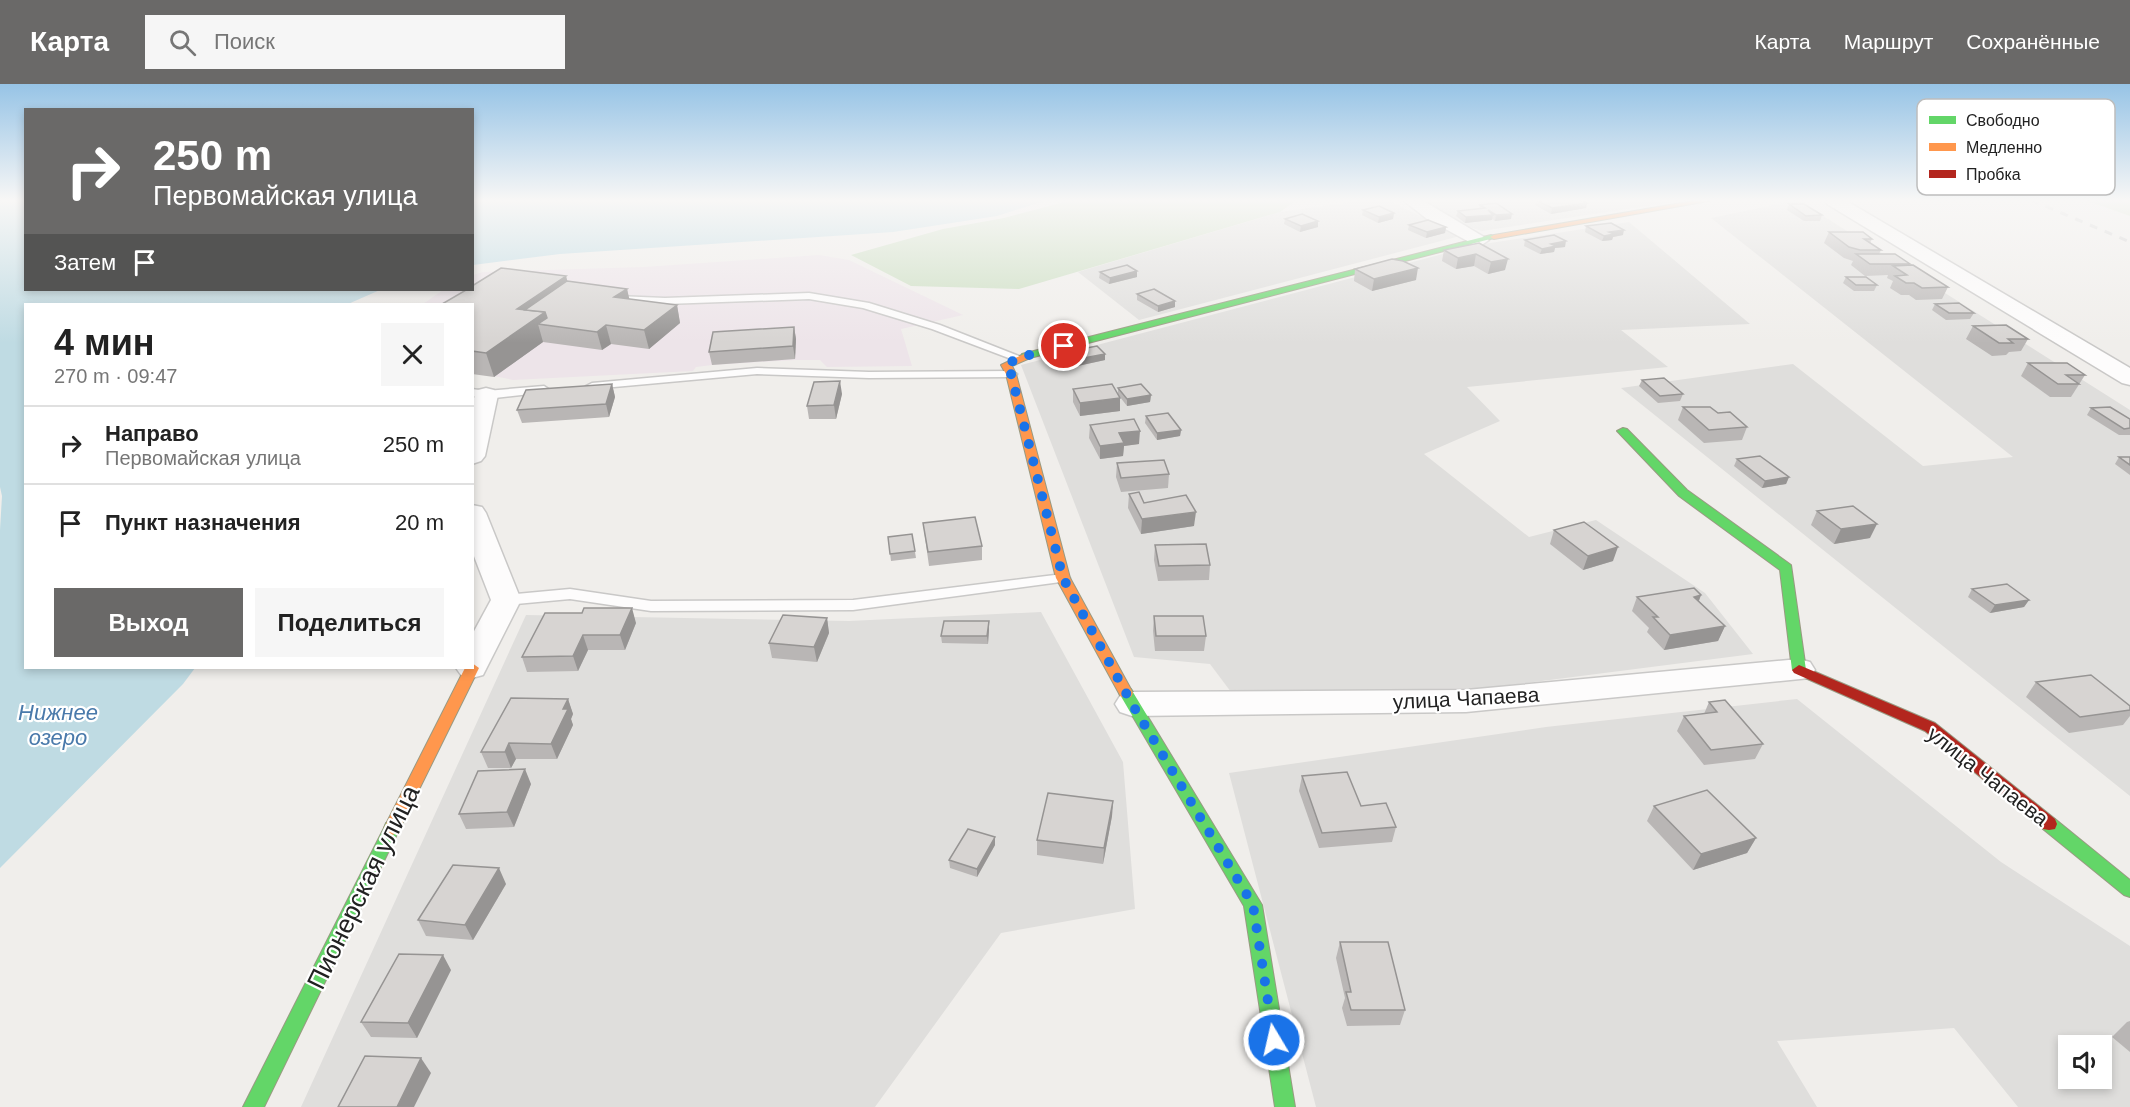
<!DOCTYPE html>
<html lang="ru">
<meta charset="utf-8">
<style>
:root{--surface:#fff;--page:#f6f6f6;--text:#222;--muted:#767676;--line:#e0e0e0;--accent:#6a6968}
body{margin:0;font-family:Arial,sans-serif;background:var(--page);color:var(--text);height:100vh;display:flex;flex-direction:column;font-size:22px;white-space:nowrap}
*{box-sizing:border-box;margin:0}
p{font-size:20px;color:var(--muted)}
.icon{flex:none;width:33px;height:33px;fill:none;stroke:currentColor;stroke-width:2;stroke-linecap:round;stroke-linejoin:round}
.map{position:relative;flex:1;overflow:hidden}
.side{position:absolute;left:24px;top:219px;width:450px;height:366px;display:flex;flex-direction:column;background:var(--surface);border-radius:0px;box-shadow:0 3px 9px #0003}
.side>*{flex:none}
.guide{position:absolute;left:24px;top:24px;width:450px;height:183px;border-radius:0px;box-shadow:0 3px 9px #0003;background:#6a6968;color:#fff;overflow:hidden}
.fabs{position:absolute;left:2058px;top:951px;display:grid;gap:12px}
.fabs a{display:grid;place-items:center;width:54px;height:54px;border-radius:0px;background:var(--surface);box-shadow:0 3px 9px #0003;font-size:30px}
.pin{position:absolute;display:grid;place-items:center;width:51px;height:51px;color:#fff;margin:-26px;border:3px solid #fff;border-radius:50%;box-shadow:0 2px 6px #0007}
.me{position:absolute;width:66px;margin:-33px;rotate:351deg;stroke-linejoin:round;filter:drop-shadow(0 0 4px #0008)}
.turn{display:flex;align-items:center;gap:21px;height:126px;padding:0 30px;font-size:27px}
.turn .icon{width:78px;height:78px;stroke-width:2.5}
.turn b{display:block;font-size:42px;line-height:51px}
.then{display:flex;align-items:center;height:57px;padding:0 30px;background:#0003;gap:12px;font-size:22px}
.round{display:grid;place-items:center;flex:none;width:63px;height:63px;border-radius:0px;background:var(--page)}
.head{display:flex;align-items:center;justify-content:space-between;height:102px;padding:0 30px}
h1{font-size:36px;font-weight:700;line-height:45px}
.cta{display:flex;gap:12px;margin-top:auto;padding:12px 30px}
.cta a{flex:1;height:69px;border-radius:0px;background:var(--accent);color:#fff;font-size:24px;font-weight:700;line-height:69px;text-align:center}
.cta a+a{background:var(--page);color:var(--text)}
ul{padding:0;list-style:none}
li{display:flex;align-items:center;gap:18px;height:78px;padding:0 30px;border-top:2px solid var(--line)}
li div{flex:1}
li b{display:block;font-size:22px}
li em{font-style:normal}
header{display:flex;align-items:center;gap:36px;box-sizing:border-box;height:84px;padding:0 30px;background:var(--accent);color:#fff}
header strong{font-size:28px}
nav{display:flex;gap:33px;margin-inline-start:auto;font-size:21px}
.search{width:420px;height:54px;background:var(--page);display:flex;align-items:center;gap:15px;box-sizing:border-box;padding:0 21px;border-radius:0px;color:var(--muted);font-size:22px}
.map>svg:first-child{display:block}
</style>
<header>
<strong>Карта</strong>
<div class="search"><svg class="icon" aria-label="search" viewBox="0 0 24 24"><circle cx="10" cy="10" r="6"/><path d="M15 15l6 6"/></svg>Поиск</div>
<nav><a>Карта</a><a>Маршрут</a><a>Сохранённые</a></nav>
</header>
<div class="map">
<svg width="2130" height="1023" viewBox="0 0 2130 1023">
<rect width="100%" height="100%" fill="#f0eeeb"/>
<g fill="#dfdedc" fill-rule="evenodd">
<polygon points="1367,116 1388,116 1460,152 1139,236 1078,188 1280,128"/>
<polygon points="1419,116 1686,116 1482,147 1447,136"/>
<polygon points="1798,116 2130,326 2130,712 1621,304 1793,280 1923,382 2013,373 1711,134"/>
<polygon points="1629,138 1750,240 1621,246 1668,283 1467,303 1500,337 1424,370 1529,453 1596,436 1705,509 1753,570 1423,612 1231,608 1210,580 1134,573 1021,281 1477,161"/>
<polygon points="1041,528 1123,678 1135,825 1001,849 875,1023 301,1023 526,531 849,537"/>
<path d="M1797 615 2001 778 2130 862V1023H2018L1954 944 1777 957 1817 1023H1316L1229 689 1546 643ZM2068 962H2102V994H2068Z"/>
</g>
<polygon fill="#ede4e9" points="819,171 849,176 963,231 901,245 912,282 827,283 820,276 795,276 712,281 696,283 693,287 513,296 494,292 472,220 423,220 443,206 472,206 473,191 483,188 644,183"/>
<g fill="#cbdec1">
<polygon points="1072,116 1297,116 1280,128 1019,205 911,202 851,171 943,145 1004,134"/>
<polygon points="2085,116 2130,116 2130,132"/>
</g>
<g fill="#bfdbe3">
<polygon points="0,116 25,116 26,206 380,206 348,220 26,220 26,584 195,584 183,600 0,784 0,446 2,412 0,403"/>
<polygon points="472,116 1047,116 997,132 893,148 560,170 473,181"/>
</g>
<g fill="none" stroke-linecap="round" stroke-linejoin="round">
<defs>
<g id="lane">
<polygon points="809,209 869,219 940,241 1024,274 1022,276 1014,276 932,245 863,224 809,215 665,220 617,218 612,215 617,212 665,214"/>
<polygon points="757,284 869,288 1011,287 1017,290 1011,293 869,294 757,290 592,305 586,302 592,299"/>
<polygon points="544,302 550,306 548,308 486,315 472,312 472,305 486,307"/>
<polygon points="1063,490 1070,494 1068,497 853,526 651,527 570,515 506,521 498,516 506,511 570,505 651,517 853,516"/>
</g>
<g id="street">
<polygon points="1403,116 1422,116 1489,156 1480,162 1473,160 1427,135"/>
<polygon points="1825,116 1845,116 2130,284 2130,301 2122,299 1827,120"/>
<polygon points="486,304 494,306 498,311 485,372 481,377 472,380 472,318 478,306"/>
<polygon points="472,421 482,423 486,429 521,516 483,591 472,594 461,591 456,584 472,584 472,551 491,516 472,467"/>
<polygon points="1799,575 1810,578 1815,586 1810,594 1466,628 1132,632 1120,628 1115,620 1120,612 1132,608 1466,606"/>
</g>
<g id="fast">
<polygon points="1491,151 1498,153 1030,274 1022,274 1021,272 1022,270"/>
<polygon points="1623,344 1627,345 1687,406 1791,481 1806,586 1804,589 1799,591 1792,586 1780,486 1679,412 1619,349 1617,347"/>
<polygon points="1126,604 1131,605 1262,821 1295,1023 1275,1023 1244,822 1119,609 1121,605"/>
<polygon points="2049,734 2055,735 2130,796 2130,813 2124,811 2043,745 2041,740 2043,735"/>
<polygon points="392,737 398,739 400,744 264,1023 243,1023 384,744 386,739"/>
</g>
<g id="slow">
<polygon points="1699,116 1714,116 1494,155 1490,153 1494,151"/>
<polygon points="1026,269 1030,270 1030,274 1012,282 1016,290 1070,494 1133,609 1131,613 1121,613 1056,494 1006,290 1001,281"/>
<polygon points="472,579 479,584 400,744 398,749 392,751 386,749 384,744 465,584 472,584"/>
</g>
<polygon id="jam" points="1799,581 1935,639 2055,735 2057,740 2055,745 2049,746 2043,745 1925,647 1794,589 1792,586"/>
</defs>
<use href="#lane" stroke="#c9c8c7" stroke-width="3"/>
<use href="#street" stroke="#c9c8c7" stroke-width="3"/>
<use href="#fast" stroke="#999a82" stroke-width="2"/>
<use href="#slow" stroke="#999a82" stroke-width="2"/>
<use href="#jam" stroke="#999a82" stroke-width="2"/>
<use href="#lane" fill="#fdfcfc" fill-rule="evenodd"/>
<use href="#street" fill="#fdfcfc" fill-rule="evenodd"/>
<use href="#fast" fill="#63d668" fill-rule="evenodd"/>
<use href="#slow" fill="#ff974d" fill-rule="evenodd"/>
<use href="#jam" fill="#b3261e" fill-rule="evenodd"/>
<polyline stroke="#ccc" stroke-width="3" stroke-dasharray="8 8" stroke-linecap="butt" points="2031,116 2130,158"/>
</g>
<g fill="#b9b6b5">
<polygon points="1536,116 1587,119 1586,124 1551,130 1535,121"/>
<polygon points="1789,120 1822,131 1820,137 1804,137 1787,126"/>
<polygon points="1480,121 1511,135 1495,137 1492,135 1492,136 1465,139 1456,132 1458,127 1479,125"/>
<polygon points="1363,126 1394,129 1393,135 1378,139 1362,131"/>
<polygon points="1285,135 1318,143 1300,148 1284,140"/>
<polygon points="1409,141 1446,143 1445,149 1426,154 1408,146"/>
<polygon points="1586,142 1623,151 1613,153 1612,156 1602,157 1585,148"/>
<polygon points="1829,148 1872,155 1870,159 1881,166 1879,170 1910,180 1909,182 1948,203 1942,215 1916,216 1909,211 1901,211 1890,204 1893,197 1887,194 1888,191 1865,192 1851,181 1853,177 1844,174 1824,159"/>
<polygon points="1525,156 1565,163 1555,164 1554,168 1540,170 1524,162"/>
<polygon points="1479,159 1505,186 1488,190 1474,182 1456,185 1442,177 1444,166"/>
<polygon points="1355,185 1416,196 1372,207 1354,197"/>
<polygon points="1100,188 1137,193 1109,200 1099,194"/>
<polygon points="566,192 567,197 627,205 629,215 677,221 680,239 649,265 611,260 602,266 543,258 494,293 472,290 472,220"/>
<polygon points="1846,193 1877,201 1874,207 1854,207 1843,199"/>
<polygon points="1137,210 1175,223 1158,228 1137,216"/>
<polygon points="1935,220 1974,229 1970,235 1946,236 1932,226"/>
<polygon points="1973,242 2028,255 2021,267 2009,268 2006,271 1992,272 1966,255"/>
<polygon points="794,243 796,255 795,275 712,281 709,268"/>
<polygon points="1065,268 1105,270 1105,276 1073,283 1065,275"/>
<polygon points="2028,279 2085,291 2071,313 2050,313 2021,292"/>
<polygon points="1642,296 1683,310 1680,317 1658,319 1639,302"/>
<polygon points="612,300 615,313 609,333 522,339 517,326"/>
<polygon points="1118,304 1151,311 1150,318 1127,322 1120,313 1120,327 1080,332 1073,318 1073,305 1118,309"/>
<polygon points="842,310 836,335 809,335 807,322"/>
<polygon points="1683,323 1718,329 1747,343 1742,356 1704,359 1678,336"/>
<polygon points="2091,324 2130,335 2130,351 2119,351 2087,331"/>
<polygon points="1146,332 1181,346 1180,352 1157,356 1145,339"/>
<polygon points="1090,341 1139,360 1124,362 1123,372 1100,375 1089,354"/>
<polygon points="2119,373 2130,373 2130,391 2115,380"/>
<polygon points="1737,375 1789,393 1786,400 1762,404 1734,382"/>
<polygon points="1117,379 1169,390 1168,404 1121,408 1116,393"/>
<polygon points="1129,410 1144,419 1194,442 1141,450 1128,424"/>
<polygon points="1817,427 1870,454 1834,460 1811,441"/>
<polygon points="923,439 982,462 982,476 929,482"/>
<polygon points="1554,446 1613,477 1583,486 1550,460"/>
<polygon points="912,450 916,474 891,477 888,453"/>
<polygon points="1155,461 1210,481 1209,496 1158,497 1154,476"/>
<polygon points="1972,505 2029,516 2024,523 1990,529 1968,513"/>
<polygon points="1701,511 1699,517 1725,542 1718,557 1664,566 1647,548 1649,544 1632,527 1637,513"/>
<polygon points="545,529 636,539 625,566 588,566 578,587 527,588 522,573"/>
<polygon points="1154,532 1206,552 1204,567 1155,567 1153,547"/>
<polygon points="827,534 829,549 817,578 772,574 769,559"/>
<polygon points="989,537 989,545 988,560 942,559 941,552"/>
<polygon points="2036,598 2130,626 2130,632 2123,641 2069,649 2026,613"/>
<polygon points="568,615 573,630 571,635 573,641 557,675 516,675 511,684 488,684 481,668"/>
<polygon points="1709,618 1763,660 1755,675 1704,681 1677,647 1684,632 1704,630"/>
<polygon points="1302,692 1361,722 1396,743 1392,758 1319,764 1299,707"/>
<polygon points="531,700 514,743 466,745 459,730"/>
<polygon points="1113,717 1112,732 1103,780 1037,771 1037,756"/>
<polygon points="1654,722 1756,754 1747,769 1693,786 1647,737"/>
<polygon points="995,753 995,761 977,793 950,784 949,776"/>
<polygon points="506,800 473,856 426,852 418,836"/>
<polygon points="1340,858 1405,926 1400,941 1347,942 1342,924 1345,914 1336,874"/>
<polygon points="451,886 417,954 371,953 361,938"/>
<polygon points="2130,937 2130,968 2112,953 2127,938"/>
</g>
<g fill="#969493">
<polygon points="1587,119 1586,124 1551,130 1552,124"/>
<polygon points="1394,129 1393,135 1378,139 1379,133"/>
<polygon points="1512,130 1511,135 1495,137 1496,131"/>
<polygon points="1493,131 1492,136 1465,139 1466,133"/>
<polygon points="1318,137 1318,143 1300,148 1301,142"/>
<polygon points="1446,143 1445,149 1426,154 1427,148"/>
<polygon points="1624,146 1623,151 1613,153 1612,156 1602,157 1604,152 1609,148"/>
<polygon points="1566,157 1565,163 1555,164 1554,168 1540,170 1542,165 1551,160"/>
<polygon points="1476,170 1474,182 1456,185 1458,174"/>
<polygon points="1508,175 1505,186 1488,190 1491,178"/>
<polygon points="1418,184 1416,196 1372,207 1374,195"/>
<polygon points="1137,187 1137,193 1109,200 1110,194"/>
<polygon points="566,192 572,215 549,242 538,240 543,258 494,293 486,269 517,225"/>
<polygon points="627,205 631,222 614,213"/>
<polygon points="1175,217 1175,223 1158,228 1158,222"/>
<polygon points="677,221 680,239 649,265 644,246"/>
<polygon points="606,241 611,260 602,266 597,248"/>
<polygon points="794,243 796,255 795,275 793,262"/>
<polygon points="1105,270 1105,276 1073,283 1073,276"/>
<polygon points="840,297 842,310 836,335 834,321"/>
<polygon points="612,300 615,313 609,333 606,320"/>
<polygon points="1151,311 1150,318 1127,322 1127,315"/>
<polygon points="1120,314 1120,327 1080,332 1080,319"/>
<polygon points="1181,346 1180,352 1157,356 1157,349"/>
<polygon points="1140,347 1139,360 1124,362 1123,372 1100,375 1100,362 1119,349"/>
<polygon points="1789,393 1786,400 1762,404 1765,397"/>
<polygon points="1196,428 1194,442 1141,450 1142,435"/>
<polygon points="1877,440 1870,454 1834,460 1841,445"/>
<polygon points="1618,463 1613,477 1583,486 1588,472"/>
<polygon points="1701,511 1695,526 1694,513"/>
<polygon points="2029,516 2024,523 1990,529 1995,521"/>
<polygon points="632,524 636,539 625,566 620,551"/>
<polygon points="827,534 829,549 817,578 814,563"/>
<polygon points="989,537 989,545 988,560 987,552"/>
<polygon points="1725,542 1718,557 1664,566 1670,551"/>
<polygon points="583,551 588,566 578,587 573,572"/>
<polygon points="568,615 573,630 571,635 573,641 557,675 551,660 563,625"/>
<polygon points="509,659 516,675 511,684 505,668"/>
<polygon points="525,685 531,700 514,743 507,728"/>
<polygon points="1113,717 1112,732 1103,780 1104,764"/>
<polygon points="995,753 995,761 977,793 977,785"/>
<polygon points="1756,754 1747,769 1693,786 1701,770"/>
<polygon points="499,784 506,800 473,856 465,841"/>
<polygon points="443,871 451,886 417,954 408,939"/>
<polygon points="421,974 431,989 414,1023 397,1023"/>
</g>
<g fill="#d7d4d2" stroke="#969493" stroke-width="1.5">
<polygon points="1536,116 1581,116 1587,119 1552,124"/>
<polygon points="1496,119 1512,130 1496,131 1488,126 1493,131 1466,133 1458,127 1485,124 1480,121"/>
<polygon points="1789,120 1804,120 1822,131 1806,132"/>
<polygon points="1379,122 1394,129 1379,133 1363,126"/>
<polygon points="1302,130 1318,137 1301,142 1285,135"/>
<polygon points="1428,136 1446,143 1427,148 1409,141"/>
<polygon points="1611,139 1624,146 1609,148 1614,150 1604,152 1586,142"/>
<polygon points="1829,148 1863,148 1872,155 1864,155 1881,166 1860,166 1849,163"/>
<polygon points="1554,151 1566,157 1551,160 1556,162 1542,165 1525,156"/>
<polygon points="1479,159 1508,175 1491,178 1476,170 1458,174 1444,166"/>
<polygon points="1856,170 1895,170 1910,180 1870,180"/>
<polygon points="1392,175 1403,177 1418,184 1374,195 1355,185"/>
<polygon points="1127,181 1137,187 1110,194 1100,188"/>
<polygon points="1913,181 1948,203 1922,204 1914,199 1906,199 1895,192 1907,191 1893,182"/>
<polygon points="501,184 566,192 517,225 545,228 486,269 472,267 472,220 442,220 466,206 472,206 472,202"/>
<polygon points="1846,193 1866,193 1877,201 1856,201"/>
<polygon points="567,197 627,205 614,213 677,221 644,246 606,241 597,248 538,240 547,234 545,228 525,226"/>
<polygon points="1154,205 1175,217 1158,222 1137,210"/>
<polygon points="1959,219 1974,229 1949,229 1935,220"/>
<polygon points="2006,241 2028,255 2008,255 2013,259 1999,259 1973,242"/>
<polygon points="794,243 793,262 709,268 713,248"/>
<polygon points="1097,262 1105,270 1073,276 1065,268"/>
<polygon points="2028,279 2067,279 2085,291 2066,291 2079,300 2058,300"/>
<polygon points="1664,294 1683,310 1660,312 1642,296"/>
<polygon points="840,297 834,321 807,322 814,298"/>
<polygon points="612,300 606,320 517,326 526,306"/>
<polygon points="1112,300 1120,314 1080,319 1073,305"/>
<polygon points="1141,300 1151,311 1127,315 1118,304"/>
<polygon points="1683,323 1710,323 1718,329 1730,328 1747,343 1709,346"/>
<polygon points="2110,323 2130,335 2130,344 2124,345 2091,324"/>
<polygon points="1168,329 1181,346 1157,349 1146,332"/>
<polygon points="1134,335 1140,347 1119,349 1124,359 1100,362 1090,341"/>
<polygon points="1760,372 1789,393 1765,397 1737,375"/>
<polygon points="2119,373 2130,373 2130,381"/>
<polygon points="1164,376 1169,390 1121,394 1117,379"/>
<polygon points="1139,408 1144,419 1186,411 1196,428 1142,435 1129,410"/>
<polygon points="1853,422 1877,440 1841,445 1817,427"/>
<polygon points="975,433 982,462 928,468 923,439"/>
<polygon points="1584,438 1618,463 1588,472 1554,446"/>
<polygon points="912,450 915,467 890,470 888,453"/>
<polygon points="1206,460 1210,481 1159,482 1155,461"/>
<polygon points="2007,500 2029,516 1995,521 1972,505"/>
<polygon points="1694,504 1701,511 1694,513 1725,542 1670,551 1653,533 1658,533 1637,513"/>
<polygon points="584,524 632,524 620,551 583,551 573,572 522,573 545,529 582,529"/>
<polygon points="783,531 827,534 814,563 769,559"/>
<polygon points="1154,532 1203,532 1206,552 1156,552"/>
<polygon points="944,537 989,537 987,552 941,552"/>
<polygon points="2091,591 2130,622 2130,626 2080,633 2036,598"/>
<polygon points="511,614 568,615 563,625 568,625 551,660 509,659 505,668 481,668"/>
<polygon points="1725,616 1763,660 1711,666 1684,632 1717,628 1709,618"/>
<polygon points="525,685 507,728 459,730 478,687"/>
<polygon points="1347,688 1361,722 1386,719 1396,743 1322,749 1302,692"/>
<polygon points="1707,706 1756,754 1701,770 1654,722"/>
<polygon points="1048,709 1113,717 1104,764 1037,756"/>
<polygon points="968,745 995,753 977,785 949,776"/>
<polygon points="453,781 499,784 465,841 418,836"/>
<polygon points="1340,858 1388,858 1405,926 1351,926 1346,908 1351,908"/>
<polygon points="399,870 443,871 408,939 361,938"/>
<polygon points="365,972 421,974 397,1023 338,1023"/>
</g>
<linearGradient id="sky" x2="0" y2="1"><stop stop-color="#97c4e6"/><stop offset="0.45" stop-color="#f8f7f6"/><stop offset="1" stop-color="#f8f7f6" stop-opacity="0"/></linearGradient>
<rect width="2130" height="259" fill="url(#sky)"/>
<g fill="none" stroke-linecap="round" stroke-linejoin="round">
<polyline stroke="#1a73e8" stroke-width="10" stroke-dasharray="0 18" points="1064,262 1018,274 1006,281 1011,290 1063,494 1132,620 1253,821 1274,956"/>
</g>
<g text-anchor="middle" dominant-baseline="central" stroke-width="4.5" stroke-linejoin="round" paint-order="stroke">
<g font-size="21" fill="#222" stroke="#fff">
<text transform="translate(1466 614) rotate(-3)">улица Чапаева</text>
<text transform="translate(1988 692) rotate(38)">улица Чапаева</text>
</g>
<g font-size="22" font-style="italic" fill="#4a7aab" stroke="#fff">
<text x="58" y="628">Нижнее<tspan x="58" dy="25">озеро</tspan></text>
</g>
<g font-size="26" fill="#222" stroke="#fff">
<text transform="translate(363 803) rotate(-64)">Пионерская улица</text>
</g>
</g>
<rect x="1917" y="15" width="198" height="96" rx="9" fill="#fff" stroke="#bdbdbd" stroke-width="1.5"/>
<rect x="1929" y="32" width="27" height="8" fill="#63d668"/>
<rect x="1929" y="59" width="27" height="8" fill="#ff974d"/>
<rect x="1929" y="86" width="27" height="8" fill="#b3261e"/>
<g font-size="16" fill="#222">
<text x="1966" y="42">Свободно</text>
<text x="1966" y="69">Медленно</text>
<text x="1966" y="96">Пробка</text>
</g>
</svg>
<div class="fabs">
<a><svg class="icon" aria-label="sound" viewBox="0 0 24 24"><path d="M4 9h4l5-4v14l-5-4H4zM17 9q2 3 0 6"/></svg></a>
</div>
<div class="pin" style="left:1064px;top:262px;background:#d93025"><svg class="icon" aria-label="arrive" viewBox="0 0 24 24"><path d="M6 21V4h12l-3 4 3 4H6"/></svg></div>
<svg class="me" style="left:1274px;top:956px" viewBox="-20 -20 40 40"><circle r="17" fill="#1a73e8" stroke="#fff" stroke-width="3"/><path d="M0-11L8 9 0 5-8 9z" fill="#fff"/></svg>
<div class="guide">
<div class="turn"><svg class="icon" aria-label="right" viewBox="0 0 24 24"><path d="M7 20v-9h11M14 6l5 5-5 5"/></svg><div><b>250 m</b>Первомайская улица</div></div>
<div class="then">Затем<svg class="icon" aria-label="arrive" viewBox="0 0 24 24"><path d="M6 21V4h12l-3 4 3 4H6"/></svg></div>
</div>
<section class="side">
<div class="head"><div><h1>4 мин</h1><p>270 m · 09:47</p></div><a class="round"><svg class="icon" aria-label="close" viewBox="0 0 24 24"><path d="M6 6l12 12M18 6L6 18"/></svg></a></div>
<ul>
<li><svg class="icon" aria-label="right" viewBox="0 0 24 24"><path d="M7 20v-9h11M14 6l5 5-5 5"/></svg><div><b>Направо</b><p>Первомайская улица</p></div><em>250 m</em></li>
<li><svg class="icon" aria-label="arrive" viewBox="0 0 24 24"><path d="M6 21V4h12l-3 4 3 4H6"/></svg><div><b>Пункт назначения</b></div><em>20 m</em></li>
</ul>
<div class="cta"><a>Выход</a><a>Поделиться</a></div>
</section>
</div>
